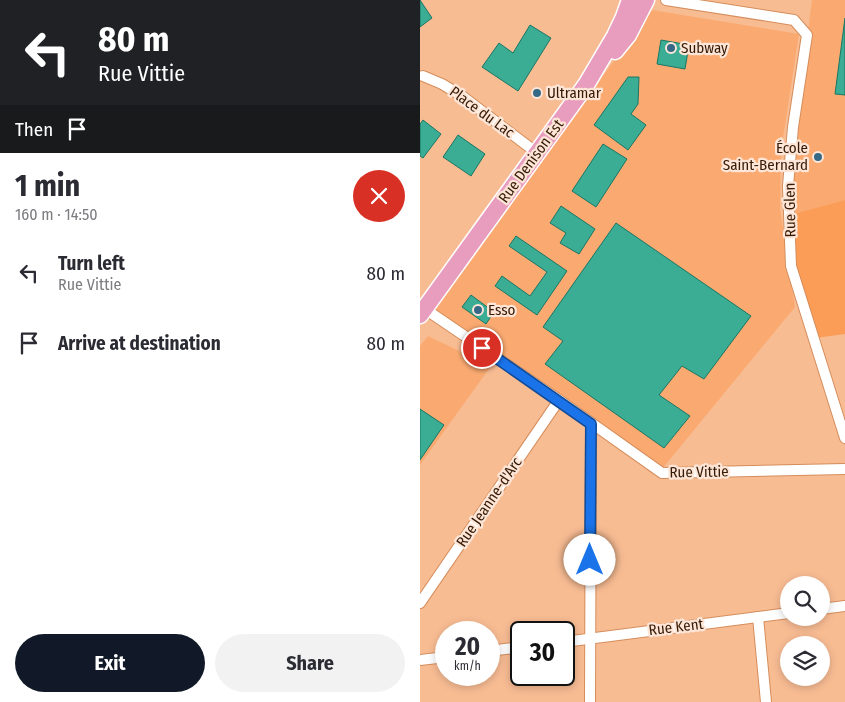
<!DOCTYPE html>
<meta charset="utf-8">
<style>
:root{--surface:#fff;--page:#f2f2f3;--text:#2b2b33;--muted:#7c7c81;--accent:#111827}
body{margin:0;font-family:"Fira Sans Condensed",sans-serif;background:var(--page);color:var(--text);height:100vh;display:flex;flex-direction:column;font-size:19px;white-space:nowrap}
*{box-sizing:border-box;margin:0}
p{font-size:16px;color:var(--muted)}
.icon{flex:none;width:28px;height:28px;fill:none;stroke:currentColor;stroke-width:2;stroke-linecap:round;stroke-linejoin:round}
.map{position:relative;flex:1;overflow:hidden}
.sheet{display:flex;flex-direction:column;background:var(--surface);width:420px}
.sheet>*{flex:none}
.banner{background:#202124;color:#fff;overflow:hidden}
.controls{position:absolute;left:360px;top:576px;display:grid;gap:10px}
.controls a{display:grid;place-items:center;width:50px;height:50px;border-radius:50%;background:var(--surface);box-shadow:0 2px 8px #0003;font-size:25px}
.speed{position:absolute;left:15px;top:621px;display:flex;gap:10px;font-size:25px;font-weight:700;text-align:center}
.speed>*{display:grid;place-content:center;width:65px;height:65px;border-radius:50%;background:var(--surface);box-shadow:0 2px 8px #0003;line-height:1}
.speed small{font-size:12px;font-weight:400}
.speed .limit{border:2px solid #111;border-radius:8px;background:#fff;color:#111}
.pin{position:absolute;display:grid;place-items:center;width:42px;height:42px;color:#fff;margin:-21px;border:2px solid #fff;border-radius:50%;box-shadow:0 1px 5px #0007}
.me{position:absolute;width:55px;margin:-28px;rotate:0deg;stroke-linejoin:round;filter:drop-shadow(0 0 4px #0008)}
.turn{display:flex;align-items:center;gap:18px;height:105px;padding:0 15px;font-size:22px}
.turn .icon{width:65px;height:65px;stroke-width:2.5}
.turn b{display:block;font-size:35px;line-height:42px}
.then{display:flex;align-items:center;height:48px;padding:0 15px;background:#0003;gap:10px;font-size:19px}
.round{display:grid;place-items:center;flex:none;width:52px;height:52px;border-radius:26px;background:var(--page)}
.overview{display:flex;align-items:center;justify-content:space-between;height:85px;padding:0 15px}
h1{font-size:30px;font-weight:700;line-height:38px}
.primary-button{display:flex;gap:10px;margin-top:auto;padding:10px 15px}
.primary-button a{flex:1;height:58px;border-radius:30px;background:var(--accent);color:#fff;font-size:20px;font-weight:700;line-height:58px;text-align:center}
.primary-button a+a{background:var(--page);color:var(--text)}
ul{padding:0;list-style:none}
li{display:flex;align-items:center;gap:15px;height:70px;padding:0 15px}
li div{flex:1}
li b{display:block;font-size:19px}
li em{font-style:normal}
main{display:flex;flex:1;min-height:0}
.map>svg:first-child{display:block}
</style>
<main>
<section class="sheet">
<div class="banner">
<div class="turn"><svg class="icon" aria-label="left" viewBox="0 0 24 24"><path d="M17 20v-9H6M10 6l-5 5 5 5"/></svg><div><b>80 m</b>Rue Vittie</div></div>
<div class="then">Then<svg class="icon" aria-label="arrive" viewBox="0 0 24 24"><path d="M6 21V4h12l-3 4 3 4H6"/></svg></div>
</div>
<div class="overview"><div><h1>1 min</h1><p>160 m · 14:50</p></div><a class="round" style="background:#d93025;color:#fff"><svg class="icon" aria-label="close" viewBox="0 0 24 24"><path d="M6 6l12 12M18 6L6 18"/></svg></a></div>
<ul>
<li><svg class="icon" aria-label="left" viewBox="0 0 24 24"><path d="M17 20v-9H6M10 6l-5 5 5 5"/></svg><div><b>Turn left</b><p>Rue Vittie</p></div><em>80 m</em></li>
<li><svg class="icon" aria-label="arrive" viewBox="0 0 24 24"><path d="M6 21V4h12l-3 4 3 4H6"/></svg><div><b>Arrive at destination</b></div><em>80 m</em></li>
</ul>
<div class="primary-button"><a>Exit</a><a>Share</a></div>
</section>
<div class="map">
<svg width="425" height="702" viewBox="0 0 425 702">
<rect width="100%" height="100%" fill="#f8bc93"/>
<g fill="#faaa71">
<polygon points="392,0 425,0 425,265 371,266 368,186"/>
<polygon points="232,10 379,34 361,151 360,209 375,307 242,469 10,308"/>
<polygon points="8,336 71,366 0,465 0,346"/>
</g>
<polygon fill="#fb9d57" points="425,200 425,334 388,339 378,303 367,216"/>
<g fill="#3aad94" stroke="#1b7663">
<polygon points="0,0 12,18 0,27"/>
<polygon points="425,18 425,95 415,94"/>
<polygon points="110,25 131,38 98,91 62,67 79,43 93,53"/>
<polygon points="241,40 269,45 265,69 237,64"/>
<polygon points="208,77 219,77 218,104 211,114 226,125 208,150 174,125"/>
<polygon points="3,120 21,134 3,158 0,156 0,124"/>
<polygon points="38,135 65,154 51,176 23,157"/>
<polygon points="183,144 207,159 176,207 152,191"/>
<polygon points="141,206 175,229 159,254 140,243 146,233 130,223"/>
<polygon points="196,223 331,316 284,379 262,366 239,395 270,416 244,448 125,364 143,341 123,327"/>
<polygon points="96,236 147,271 117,315 75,286 82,276 110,296 127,272 89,246"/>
<polygon points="51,295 74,312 66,324 42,307"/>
<polygon points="0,409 24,425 0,460"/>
</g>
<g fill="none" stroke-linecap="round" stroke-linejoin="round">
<defs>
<g id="street">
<polyline points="246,0 374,20 387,35 373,127 368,186 371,266 425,438"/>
<polyline points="3,76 22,84 42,96 117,153"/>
<polyline points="5,309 139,400 242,473 425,469"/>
<polyline points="0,603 139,400"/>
<polyline points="401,609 425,606"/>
<polyline points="338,617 346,702"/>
<polyline points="144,642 369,613"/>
<polyline points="69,651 101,647"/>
<polyline points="0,660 26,657"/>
<polyline points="170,702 171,423"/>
</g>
<g id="primary">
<polyline points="195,51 208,35 226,0"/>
<polyline points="0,315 166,85 195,36 204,17 210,0"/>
</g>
</defs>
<use href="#street" stroke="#d58d5b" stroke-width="12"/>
<use href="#primary" stroke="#fff" stroke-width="19"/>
<use href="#street" stroke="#fff" stroke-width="10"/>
<use href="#primary" stroke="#e89dbe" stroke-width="16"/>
</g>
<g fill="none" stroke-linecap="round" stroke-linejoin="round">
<defs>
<polyline id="route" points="62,348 171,424 170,560"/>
</defs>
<use href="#route" stroke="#114b97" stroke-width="12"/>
<use href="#route" stroke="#1a73e8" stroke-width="9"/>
</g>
<g fill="#356986" stroke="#fde6d7" stroke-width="2">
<circle cx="251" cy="48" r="5"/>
<circle cx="117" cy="93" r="5"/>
<circle cx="398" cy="157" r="5"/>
<circle cx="58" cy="310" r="5"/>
</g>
<g text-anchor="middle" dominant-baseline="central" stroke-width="4.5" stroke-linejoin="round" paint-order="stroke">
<g font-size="15" fill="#361a05" stroke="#fde6d7" text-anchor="start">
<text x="261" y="48">Subway</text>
<text x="127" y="93">Ultramar</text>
<text x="388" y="148" text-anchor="end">École<tspan x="388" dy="17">Saint-Bernard</tspan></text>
<text x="68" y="310">Esso</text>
</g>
<g font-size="15" fill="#361a05" stroke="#fde6d7">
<text transform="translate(62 112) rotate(36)">Place du Lac</text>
<text transform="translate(111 161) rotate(-54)">Rue Denison Est</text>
<text transform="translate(370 210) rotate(-91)">Rue Glen</text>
<text transform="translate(279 472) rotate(-1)">Rue Vittie</text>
<text transform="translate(69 502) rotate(-56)">Rue Jeanne-d'Arc</text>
<text transform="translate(256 627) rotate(-7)">Rue Kent</text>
</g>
</g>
</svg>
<div class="controls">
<a><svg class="icon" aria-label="search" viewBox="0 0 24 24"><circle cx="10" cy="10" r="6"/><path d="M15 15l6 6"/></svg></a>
<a><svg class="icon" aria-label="layers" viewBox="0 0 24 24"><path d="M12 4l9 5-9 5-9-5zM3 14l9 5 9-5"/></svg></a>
</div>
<div class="speed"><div>20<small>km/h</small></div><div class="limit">30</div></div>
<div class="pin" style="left:62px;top:348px;background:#d93025"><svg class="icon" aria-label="arrive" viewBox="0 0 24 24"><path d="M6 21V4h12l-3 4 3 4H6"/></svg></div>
<svg class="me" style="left:170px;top:560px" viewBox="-20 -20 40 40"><circle r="19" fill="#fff"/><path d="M0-13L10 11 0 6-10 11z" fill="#1a73e8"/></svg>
</div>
</main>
